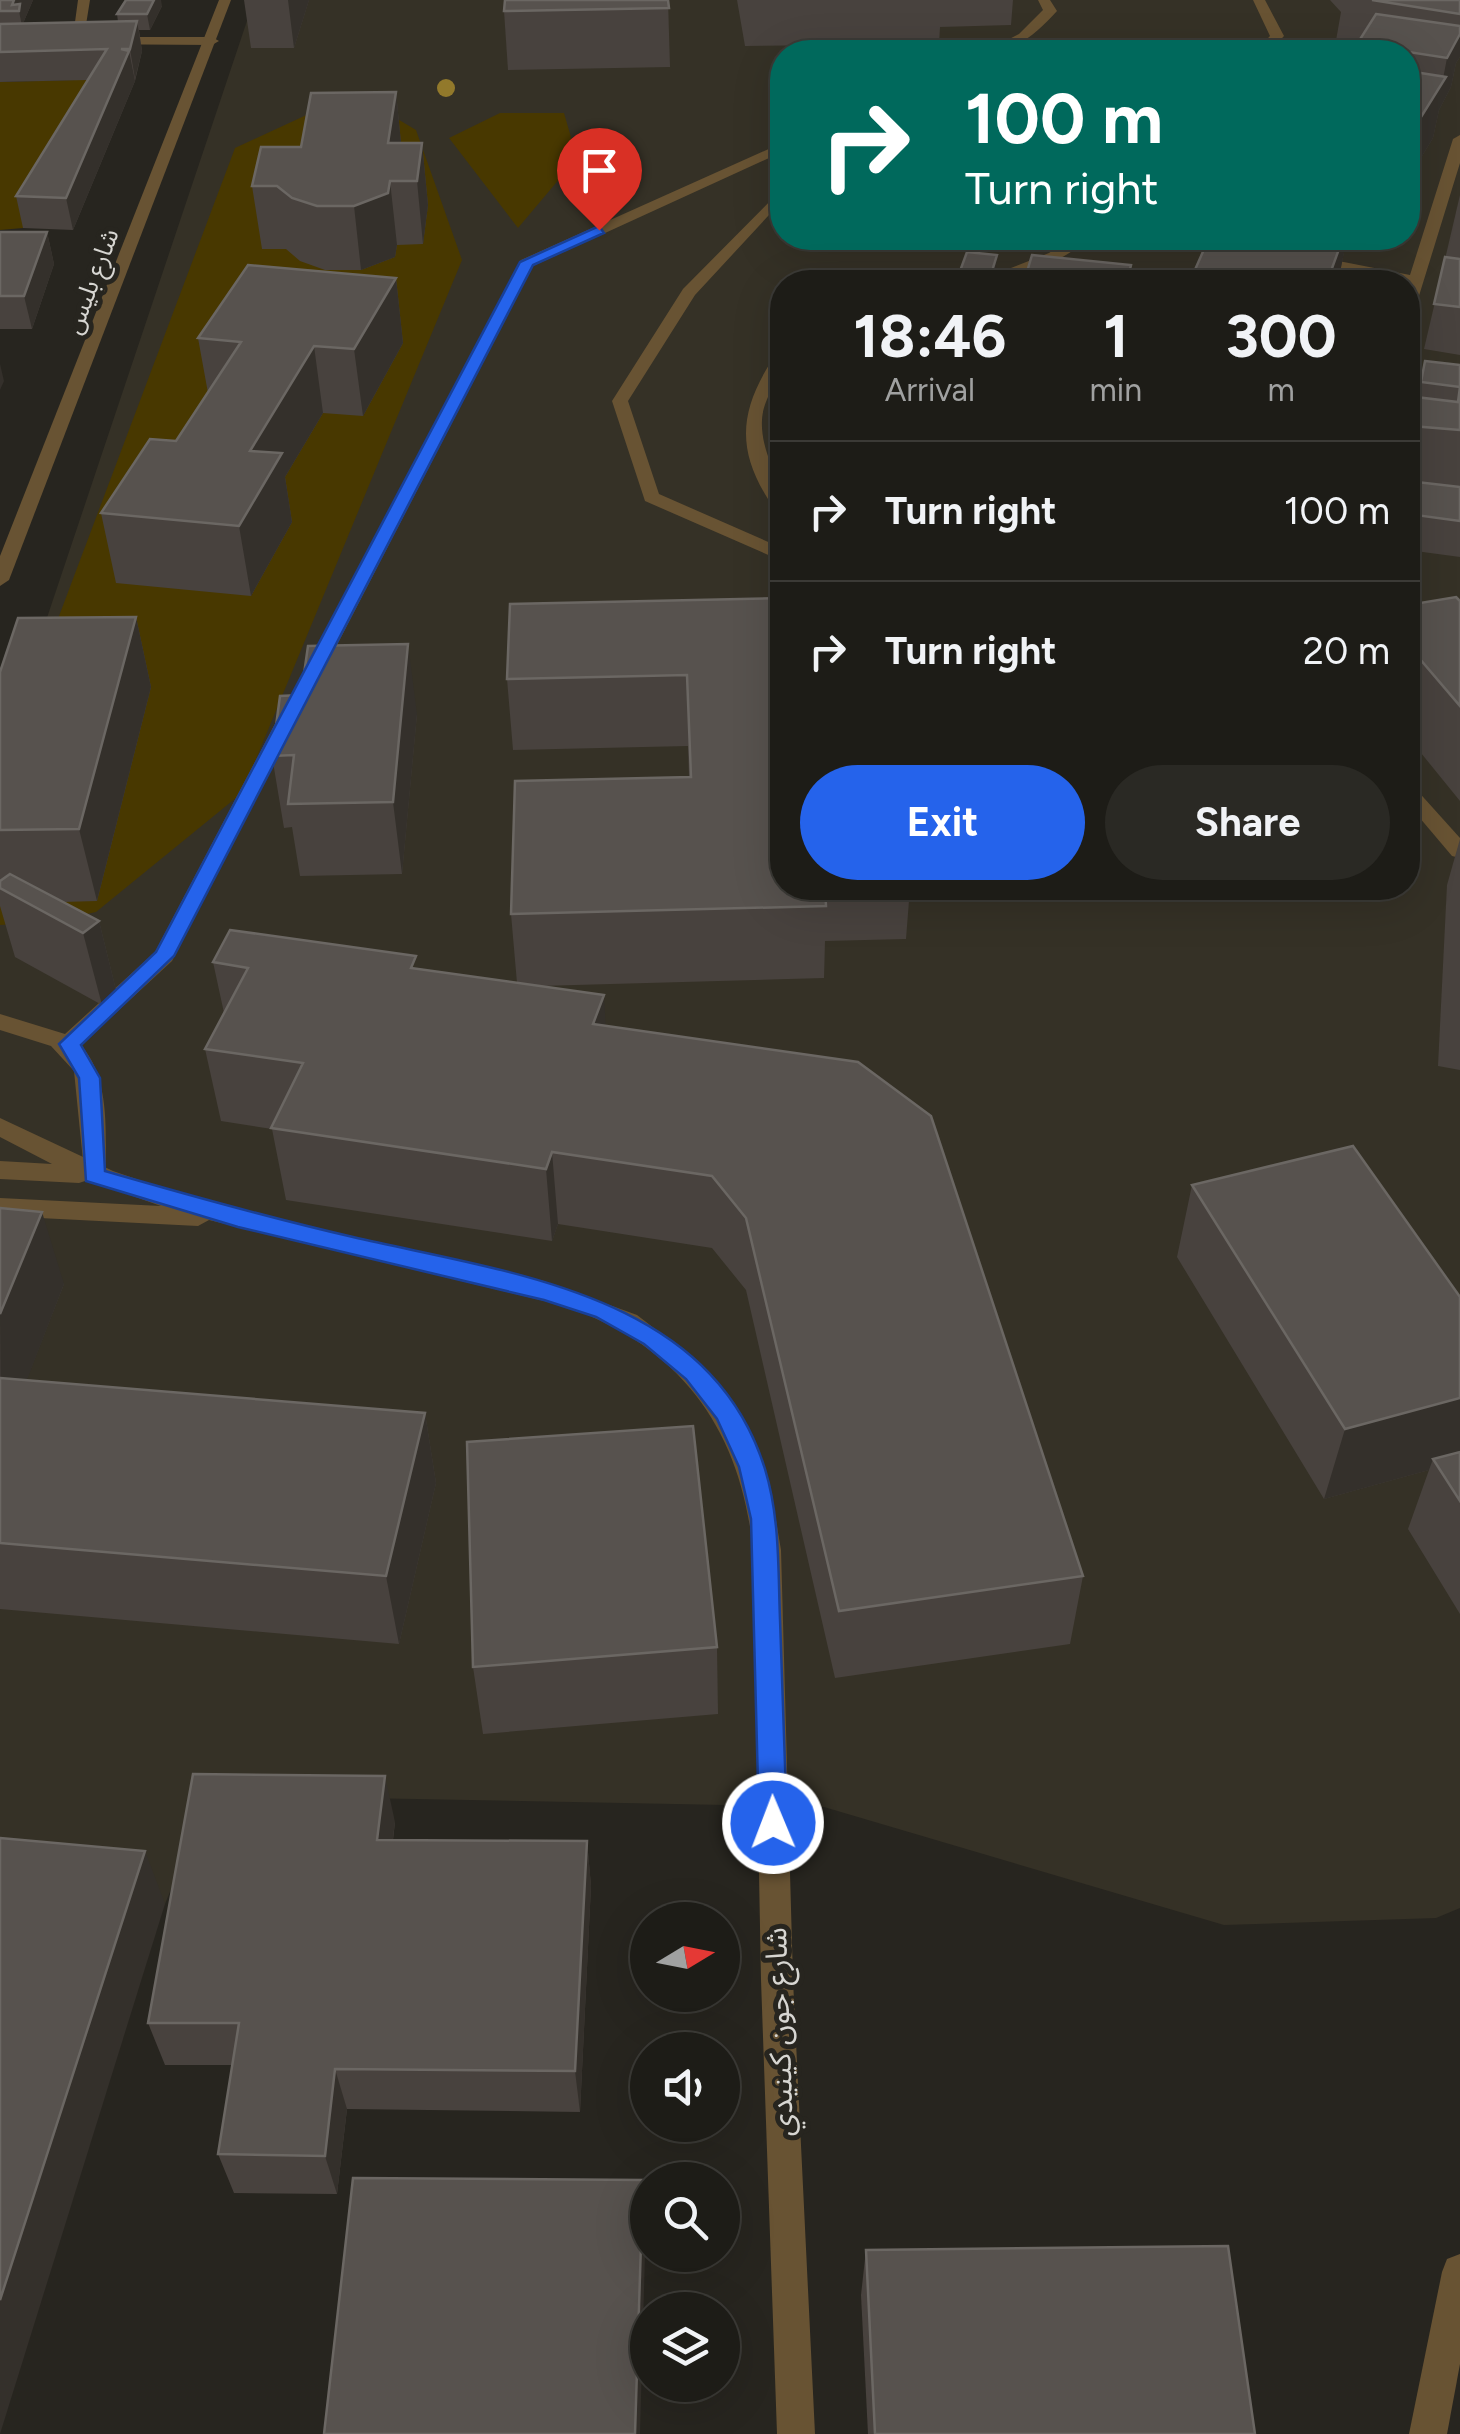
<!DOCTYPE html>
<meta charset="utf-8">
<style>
:root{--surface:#1d1c17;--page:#2a2924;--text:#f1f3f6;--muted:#a0a1a1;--line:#3b3a36;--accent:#2563eb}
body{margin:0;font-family:Figtree,"Noto Sans Arabic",sans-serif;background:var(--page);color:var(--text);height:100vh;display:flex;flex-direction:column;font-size:38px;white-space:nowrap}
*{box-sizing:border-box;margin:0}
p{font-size:32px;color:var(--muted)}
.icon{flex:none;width:55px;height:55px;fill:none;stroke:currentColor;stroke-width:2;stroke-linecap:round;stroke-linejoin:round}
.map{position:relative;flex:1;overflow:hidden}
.sheet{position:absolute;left:770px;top:270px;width:650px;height:630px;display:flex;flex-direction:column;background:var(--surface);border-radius:40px;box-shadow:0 10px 40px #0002,0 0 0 2px var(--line)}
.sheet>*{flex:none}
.top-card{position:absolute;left:770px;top:40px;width:650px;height:210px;border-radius:40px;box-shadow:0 10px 40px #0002,0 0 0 2px var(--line);background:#00695c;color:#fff;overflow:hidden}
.needle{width:65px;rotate:80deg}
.fabs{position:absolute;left:630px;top:1902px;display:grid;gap:20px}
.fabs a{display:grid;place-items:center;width:110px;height:110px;border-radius:50%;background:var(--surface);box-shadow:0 10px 40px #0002,0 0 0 2px var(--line);font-size:50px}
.pin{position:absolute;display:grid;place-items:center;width:85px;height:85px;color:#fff;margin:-102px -42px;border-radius:50% 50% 50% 0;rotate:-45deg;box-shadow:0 0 10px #0007}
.pin .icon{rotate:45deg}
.me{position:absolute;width:110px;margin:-55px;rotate:359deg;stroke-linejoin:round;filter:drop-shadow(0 0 8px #0008)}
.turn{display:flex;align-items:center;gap:35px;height:210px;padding:0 30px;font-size:45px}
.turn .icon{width:130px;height:130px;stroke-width:2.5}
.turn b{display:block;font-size:70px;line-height:85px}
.eta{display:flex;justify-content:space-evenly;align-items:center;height:170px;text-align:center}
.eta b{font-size:60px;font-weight:700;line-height:70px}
.primary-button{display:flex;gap:20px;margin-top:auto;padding:20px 30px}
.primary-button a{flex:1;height:115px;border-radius:60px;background:var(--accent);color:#fff;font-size:40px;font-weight:700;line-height:115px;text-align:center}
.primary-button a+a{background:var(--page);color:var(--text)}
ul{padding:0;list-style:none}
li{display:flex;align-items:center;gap:30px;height:140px;padding:0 30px;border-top:2px solid var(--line)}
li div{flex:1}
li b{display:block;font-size:38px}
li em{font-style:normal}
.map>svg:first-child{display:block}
</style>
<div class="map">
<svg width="1460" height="2434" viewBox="0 0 1460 2434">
<rect width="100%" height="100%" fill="#27251f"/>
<path fill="#353126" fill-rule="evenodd" d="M254 0H1460V1908L1436 1918 1224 1925 824 1807 209 1795 165 1904 0 1889V758ZM782 52H1408V238H782ZM782 282H1408V888H782Z"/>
<g fill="#483800">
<polygon points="113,79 23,228 0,230 0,82"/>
<polygon points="354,93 416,130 462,260 242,793 96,912 50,922 0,925 0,773 235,148"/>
<polygon points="500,113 564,113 577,158 518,228 449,138"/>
</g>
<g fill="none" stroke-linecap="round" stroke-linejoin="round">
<g fill="#685333" fill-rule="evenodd">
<path d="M1038 0H1050L1057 11C1036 34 1016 52 984 52L1019 34 1043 10Z"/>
<polygon points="1253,0 1265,0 1284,36 1269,52 1255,52 1270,36"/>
<polygon points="1460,135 1460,163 1414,312 1408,314 1408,282 1303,263 1303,257 1308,255 1410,275 1453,139"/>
<polygon points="782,143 782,152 533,266 322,674 319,678 305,678 302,674 521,260"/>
<polygon points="782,189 782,201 695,295 628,401 659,494 782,548 782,561 645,501 612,401 683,289"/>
<path d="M1071 238H1089C1062 263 1011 284 975 282L1049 253Z"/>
<polygon points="1185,238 1217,238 1247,246 1239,251"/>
<path d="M782 353C784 377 763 395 762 420 760 454 784 481 782 512L776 511C735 453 737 412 776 354Z"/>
<path d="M288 712 298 718 172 961 81 1045C111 1080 105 1132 106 1175L94 1184 85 1181 74 1071 51 1046 0 1030V1014L65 1034 155 952 278 718Z"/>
<polygon points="1408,786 1415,788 1460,838 1460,858 1452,856 1408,804"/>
</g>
<polygon fill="#685333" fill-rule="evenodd" points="78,0 90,0 84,37 212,37 219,41 212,45 72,44"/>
<polygon fill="#685333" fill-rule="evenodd" points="1460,2254 1460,2364 1447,2434 1409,2434 1442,2272 1447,2259"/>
<g fill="#685333" fill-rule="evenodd">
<polygon points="219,0 231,0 9,580 0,586 0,556"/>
<path d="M0 1118 113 1171 168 1190 272 1219 544 1281 637 1315 702 1365 736 1407 770 1485 781 1550 793 1980 815 2434H777L761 1980 753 1550C741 1428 679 1344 561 1305L209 1220 198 1226 0 1216V1198L161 1206 88 1180 79 1183 0 1179V1161L52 1164 0 1137Z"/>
</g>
</g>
<circle fill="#92792b" cx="446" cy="88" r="9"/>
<g fill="#48423e">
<polygon points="0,0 33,0 24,21 24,24 118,22 117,14 162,6 150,30 139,30 142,51 135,81 73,230 23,228 16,196 88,80 0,82"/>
<polygon points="244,0 309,0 294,48 251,48"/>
<polygon points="668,0 670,67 508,70 504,11"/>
<polygon points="737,0 1013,0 1011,25 940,27 939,44 745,46"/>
<polygon points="1330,0 1460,0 1460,57 1456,63 1451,87 1439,110 1433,138 1408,179 1408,52 1334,52 1341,12"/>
<polygon points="396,92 401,143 422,143 428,205 423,244 397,245 395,257 361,270 325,270 300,261 286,249 262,249 252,186 301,147"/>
<polygon points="1460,195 1460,355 1424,349"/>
<polygon points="0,232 47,232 54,264 32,329 0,329"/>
<polygon points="1209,238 1372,238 1367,246 1346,242 1338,282 1193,282 1194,272"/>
<polygon points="396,278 403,343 363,416 323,413 285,477 292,522 251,596 116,583 101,513 176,441 208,393 198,338"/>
<polygon points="1425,361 1460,365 1460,557 1408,550 1408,432"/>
<polygon points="782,598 782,888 910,888 906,939 825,941 824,978 539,986 606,1025 1083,1576 1070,1644 835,1678 746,1290 712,1248 558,1224 552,1241 286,1200 272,1129 221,1121 205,1049 224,1013 213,962 417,968 517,983 511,914 689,777 688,746 513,750 507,679"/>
<polygon points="1460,601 1460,801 1408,737 1408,605"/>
<polygon points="136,617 151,687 97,901 62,902 99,921 117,994 102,1005 15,957 0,906 0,672"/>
<polygon points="417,714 402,874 300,876 292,827 284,828 272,756"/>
<polygon points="1460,839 1460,1070 1438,1066 1447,885"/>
<polygon points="1192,1185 1460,1297 1460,1614 1408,1529 1429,1470 1324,1499 1177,1257"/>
<polygon points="0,1208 64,1284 26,1381 425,1413 436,1483 399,1644 0,1609"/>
<polygon points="717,1647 718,1714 483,1734 473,1667"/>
<polygon points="395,1822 393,1840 587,1841 591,1886 580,2112 347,2109 337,2194 234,2193 218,2154 233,2065 165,2065 148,2023"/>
<polygon points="866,2250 1255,2434 868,2434 861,2295"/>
</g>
<g fill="#34302b">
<polygon points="14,0 33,0 24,21 27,34 25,41 19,11 12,5"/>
<polygon points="154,0 161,0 162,6 150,30 147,14"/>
<polygon points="288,0 309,0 294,48"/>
<polygon points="137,21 142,51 135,79 130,49"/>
<polygon points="1460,26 1460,57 1456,63 1451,87 1439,110 1433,138 1408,179 1408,138 1442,84 1447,58"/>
<polygon points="129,51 135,81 73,230 66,198"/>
<polygon points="396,92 402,153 388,143"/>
<polygon points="422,143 428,205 423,244 417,181"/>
<polygon points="390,181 397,245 395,257 361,270 354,206"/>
<polygon points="47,232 54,264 32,329 24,296"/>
<polygon points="1343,238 1347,238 1338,282 1327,282"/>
<polygon points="997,255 995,282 989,282"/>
<polygon points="396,278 403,343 363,416 354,349"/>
<polygon points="314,346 323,413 285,477 292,522 251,596 239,526 250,451"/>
<polygon points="0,364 4,381 0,390"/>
<polygon points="136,617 151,687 97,901 79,829"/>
<polygon points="408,644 417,714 402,874 393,802"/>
<polygon points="99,921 117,994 102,1005 83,933"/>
<polygon points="604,995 608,1068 593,1024"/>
<polygon points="552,1152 558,1224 552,1241 546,1169"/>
<polygon points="42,1212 64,1284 1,1447 0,1314"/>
<polygon points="1460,1398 1460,1461 1433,1459 1429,1470 1324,1499 1345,1429"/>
<polygon points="425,1413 436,1483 399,1644 386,1576"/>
<polygon points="385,1776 395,1822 387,1884 377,1840"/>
<polygon points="587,1841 591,1886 580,2112 575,2071"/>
<polygon points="145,1851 165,1904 0,2434 0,2300"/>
<polygon points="335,2069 347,2109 337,2194 325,2156"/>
<polygon points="643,2180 646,2219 640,2434 635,2434"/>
</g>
<g fill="#57524e" stroke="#6b6763" stroke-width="2.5">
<polygon points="0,0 14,0 12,5 20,4 19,11 0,11"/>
<polygon points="126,0 154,0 147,14 117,14"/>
<polygon points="505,0 668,0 669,8 504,11"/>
<polygon points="1372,0 1460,0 1460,14"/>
<polygon points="1376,14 1460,26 1460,34 1447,58 1357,44"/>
<polygon points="137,21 130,49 121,49 129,51 66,198 16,196 107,49 0,52 0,24"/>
<polygon points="1408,71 1446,77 1408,138"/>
<polygon points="396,92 388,143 422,143 417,181 390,181 388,193 354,206 317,206 292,198 277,186 252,186 261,147 301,147 311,93"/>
<polygon points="0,232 47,232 24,296 0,296"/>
<polygon points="1209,238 1343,238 1327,282 1256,282 1194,272"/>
<polygon points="967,252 997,255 989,281 1007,282 956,282"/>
<polygon points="1032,255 1131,265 1127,282 1024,282"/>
<polygon points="1445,257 1460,259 1460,307 1434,304"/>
<polygon points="248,265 396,278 354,349 314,346 250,451 282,453 239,526 101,513 150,439 176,441 241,342 198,338"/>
<polygon points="1425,361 1460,365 1460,387 1421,382"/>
<polygon points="1460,387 1460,430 1412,426 1415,397 1458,402"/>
<polygon points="1408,481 1460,487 1460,521 1408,514"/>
<polygon points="1456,597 1460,601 1460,706 1408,645 1408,605"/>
<polygon points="782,598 782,888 825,888 826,906 511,914 515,781 691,777 687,675 507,679 510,604"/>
<polygon points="136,617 79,829 0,830 0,672 18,618"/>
<polygon points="408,644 393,802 288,804 294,755 272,756 280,696 301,695 308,646"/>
<polygon points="10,874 99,921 83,933 0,888 0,881"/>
<polygon points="230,930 416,956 411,968 604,995 593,1024 858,1062 931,1116 1083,1576 839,1611 746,1218 712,1176 552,1152 546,1169 271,1128 303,1063 205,1049 248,968 213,962"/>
<polygon points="1353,1146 1460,1297 1460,1398 1345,1429 1192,1185"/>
<polygon points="0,1208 42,1212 0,1314"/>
<polygon points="0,1378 425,1413 386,1576 0,1543"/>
<polygon points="693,1426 717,1647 473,1667 467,1442"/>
<polygon points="1460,1452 1460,1501 1433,1459"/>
<polygon points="193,1774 385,1776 377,1840 587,1841 575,2071 335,2069 325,2156 218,2154 239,2023 148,2023"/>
<polygon points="0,1838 145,1851 0,2300"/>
<polygon points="353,2178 643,2180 635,2434 324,2434"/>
<polygon points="1228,2246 1255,2434 875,2434 866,2250"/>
</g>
<path fill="#2563eb" stroke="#184099" stroke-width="2.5" d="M599 226 604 233 533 265 174 956 81 1045 100 1078 105 1171C188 1195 270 1218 353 1237 507 1273 710 1292 765 1469 780 1518 778 1569 780 1619 782 1687 785 1755 787 1823L783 1832 773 1836 763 1832 759 1823 751 1519 739 1467 717 1419 686 1379 644 1344 596 1317 544 1300 238 1227 86 1181 79 1078 59 1044 156 952 520 262Z"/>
<g text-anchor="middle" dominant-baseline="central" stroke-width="10" stroke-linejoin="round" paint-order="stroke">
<g font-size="25" fill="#d7d6d2" stroke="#27251f">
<text transform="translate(91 281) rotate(-69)">شارع بليس</text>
</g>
<g font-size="30" fill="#d7d6d2" stroke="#27251f">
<text transform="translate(779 2032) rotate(-92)">شارع جون كينيدي</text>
</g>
</g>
</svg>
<div class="fabs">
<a><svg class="needle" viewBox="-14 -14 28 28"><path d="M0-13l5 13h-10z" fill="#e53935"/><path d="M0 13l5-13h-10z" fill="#a0a1a1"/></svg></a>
<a><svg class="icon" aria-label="sound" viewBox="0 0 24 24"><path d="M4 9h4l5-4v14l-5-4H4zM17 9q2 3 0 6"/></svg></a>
<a><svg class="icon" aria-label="search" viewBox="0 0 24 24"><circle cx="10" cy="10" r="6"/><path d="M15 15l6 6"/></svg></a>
<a><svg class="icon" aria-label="layers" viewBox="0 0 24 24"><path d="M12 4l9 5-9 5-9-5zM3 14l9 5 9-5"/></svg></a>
</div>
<div class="pin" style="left:599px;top:230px;background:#d93025"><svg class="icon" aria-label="arrive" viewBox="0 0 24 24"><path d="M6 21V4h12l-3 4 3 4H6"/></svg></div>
<svg class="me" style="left:773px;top:1823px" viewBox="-20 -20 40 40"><circle r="17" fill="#2563eb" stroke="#fff" stroke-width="3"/><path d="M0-11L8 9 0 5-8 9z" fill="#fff"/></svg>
<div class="top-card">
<div class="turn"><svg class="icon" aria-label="right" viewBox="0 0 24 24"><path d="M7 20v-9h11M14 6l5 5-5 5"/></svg><div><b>100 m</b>Turn right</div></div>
</div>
<section class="sheet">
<div class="eta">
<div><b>18:46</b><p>Arrival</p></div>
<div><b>1</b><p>min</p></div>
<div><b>300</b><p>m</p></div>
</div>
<ul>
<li><svg class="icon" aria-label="right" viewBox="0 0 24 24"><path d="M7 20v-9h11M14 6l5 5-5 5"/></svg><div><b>Turn right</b></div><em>100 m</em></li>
<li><svg class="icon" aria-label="right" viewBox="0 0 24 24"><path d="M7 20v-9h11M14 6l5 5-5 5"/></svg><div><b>Turn right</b></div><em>20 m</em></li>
</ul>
<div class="primary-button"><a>Exit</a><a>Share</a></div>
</section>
</div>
